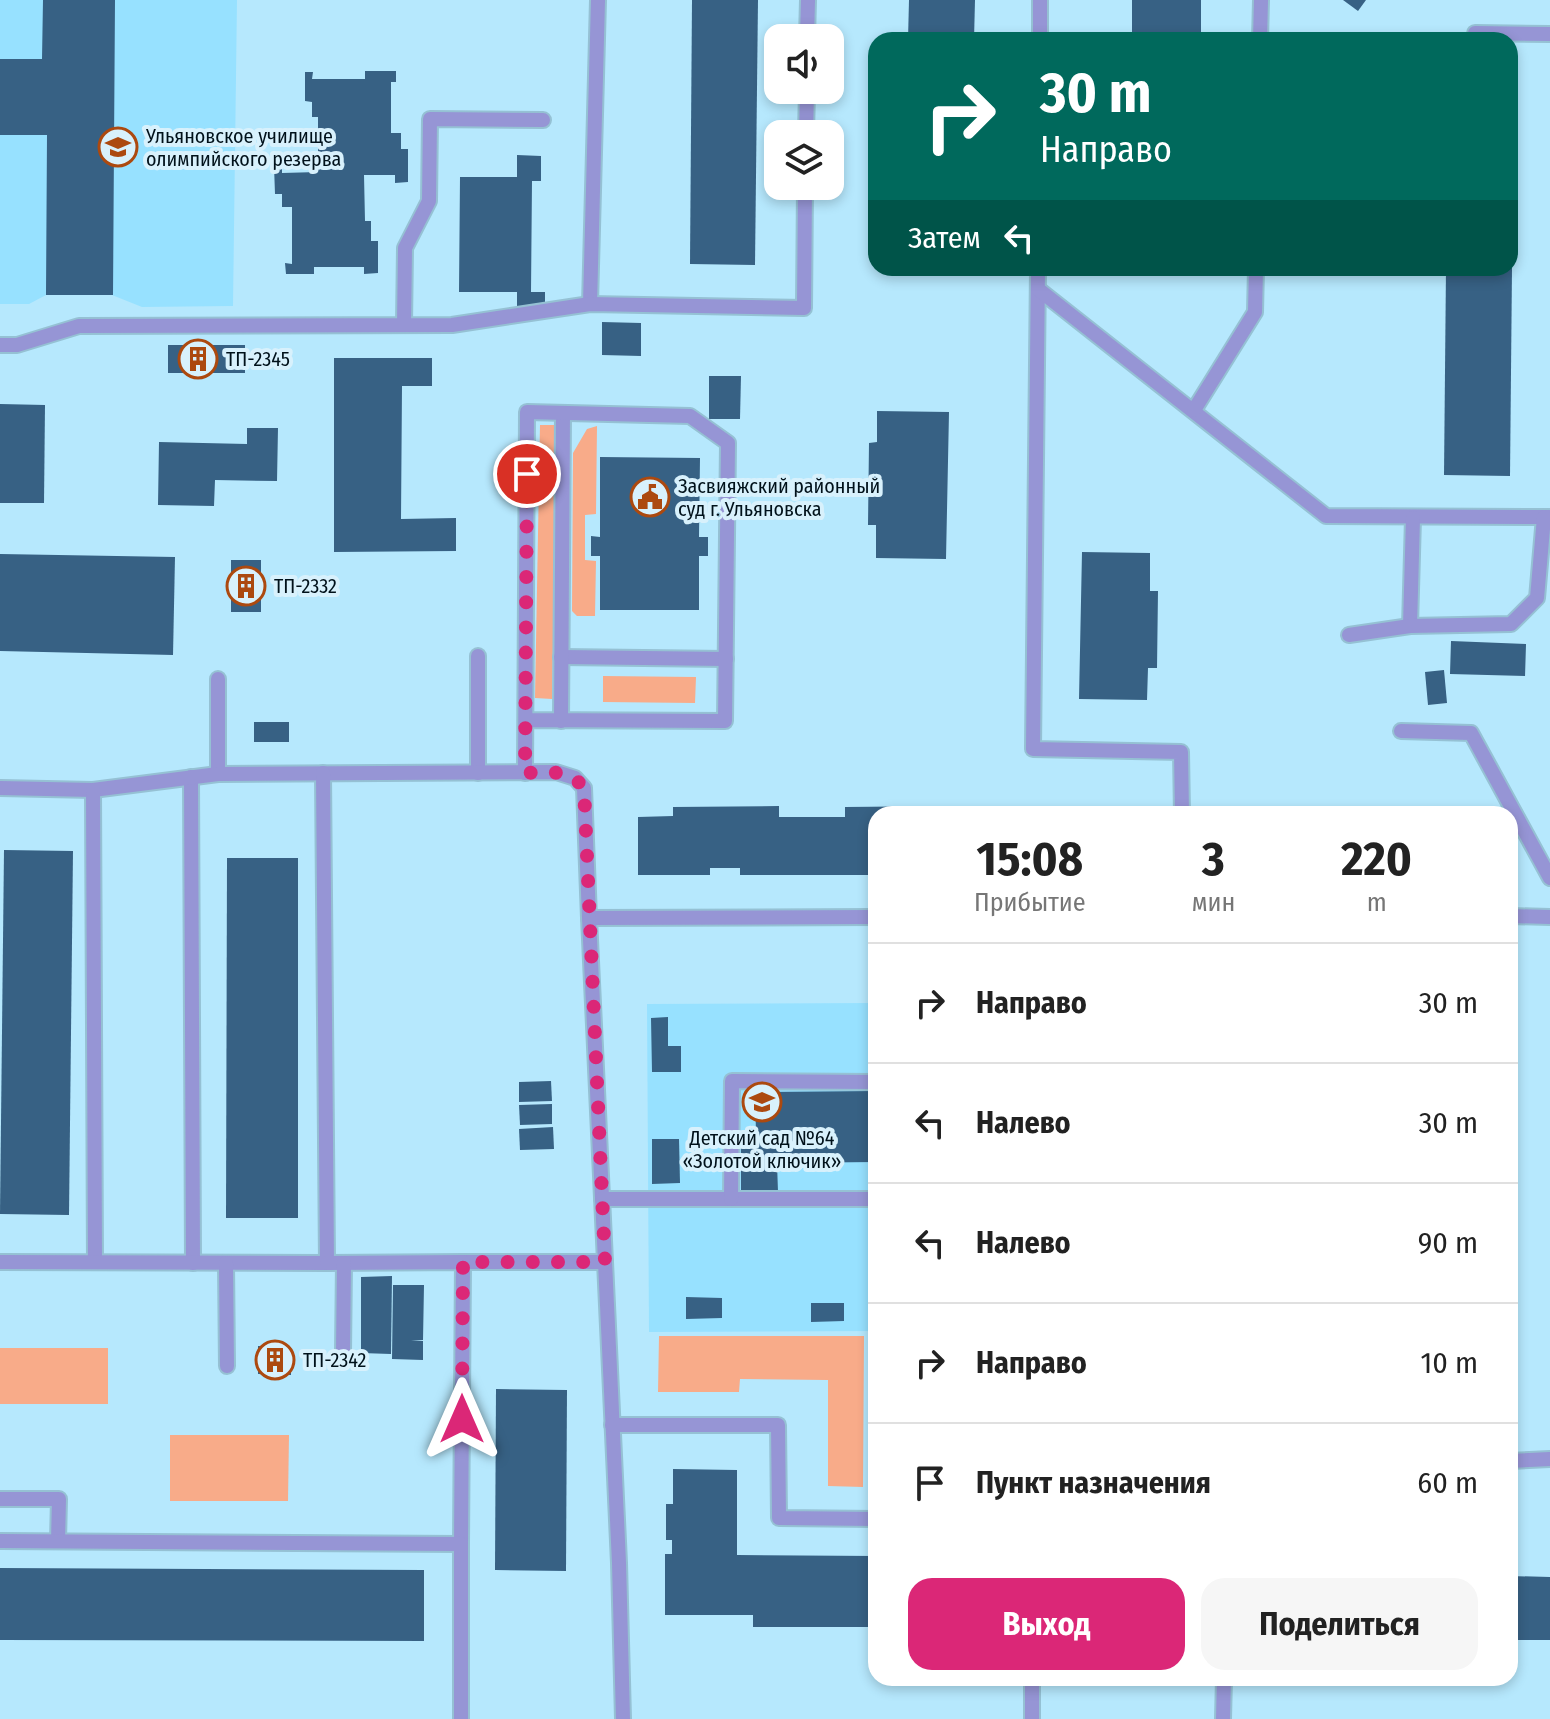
<!DOCTYPE html>
<html lang="ru">
<meta charset="utf-8">
<style>
:root{--surface:#fff;--page:#f6f6f6;--text:#222;--muted:#767676;--line:#e0e0e0;--accent:#db2777}
body{margin:0;font-family:"Fira Sans Condensed",sans-serif;background:var(--page);color:var(--text);height:100vh;display:flex;flex-direction:column;font-size:30px;white-space:nowrap}
*{box-sizing:border-box;margin:0}
p{font-size:26px;color:var(--muted)}
.icon{flex:none;width:44px;height:44px;fill:none;stroke:currentColor;stroke-width:2;stroke-linecap:round;stroke-linejoin:round}
.map{position:relative;flex:1;overflow:hidden}
.sheet{position:absolute;left:868px;top:806px;width:650px;height:880px;display:flex;flex-direction:column;background:var(--surface);border-radius:24px;box-shadow:0 4px 12px #0003}
.sheet>*{flex:none}
.hud{position:absolute;left:868px;top:32px;width:650px;height:244px;border-radius:24px;box-shadow:0 4px 12px #0003;background:#00695c;color:#fff;overflow:hidden}
.fabs{position:absolute;left:764px;top:24px;display:grid;gap:16px}
.fabs a{display:grid;place-items:center;width:80px;height:80px;border-radius:16px;background:var(--surface);box-shadow:0 4px 12px #0003;font-size:40px}
.pin{position:absolute;display:grid;place-items:center;width:68px;height:68px;color:#fff;margin:-34px;border:4px solid #fff;border-radius:50%;box-shadow:0 2px 8px #0007}
.me{position:absolute;width:88px;margin:-44px;rotate:0deg;stroke-linejoin:round;filter:drop-shadow(0 0 6px #0008)}
.turn{display:flex;align-items:center;gap:28px;height:168px;padding:0 40px;font-size:36px}
.turn .icon{width:104px;height:104px;stroke-width:2.5}
.turn b{display:block;font-size:56px;line-height:68px}
.then{display:flex;align-items:center;height:76px;padding:0 40px;background:#0003;gap:16px;font-size:30px}
.eta{display:flex;justify-content:space-evenly;align-items:center;height:136px;text-align:center}
.eta b{font-size:48px;font-weight:700;line-height:56px}
.cta{display:flex;gap:16px;margin-top:auto;padding:16px 40px}
.cta a{flex:1;height:92px;border-radius:24px;background:var(--accent);color:#fff;font-size:32px;font-weight:700;line-height:92px;text-align:center}
.cta a+a{background:var(--page);color:var(--text)}
ul{padding:0;list-style:none}
li{display:flex;align-items:center;gap:24px;height:120px;padding:0 40px;border-top:2px solid var(--line)}
li div{flex:1}
li b{display:block;font-size:30px}
li em{font-style:normal}
.map>svg:first-child{display:block}
</style>
<div class="map">
<svg width="1550" height="1719" viewBox="0 0 1550 1719">
<rect width="100%" height="100%" fill="#b6e8fd"/>
<g fill="#97e1ff">
<polygon points="0,0 237,0 233,306 142,307 112,295 46,295 29,304 0,304"/>
<polygon points="876,1003 876,1331 649,1332 647,1004"/>
</g>
<g fill="#f8ab89">
<polygon points="540,425 557,425 552,699 535,698"/>
<polygon points="597,426 596,514 585,515 585,560 596,561 595,616 577,616 572,611 573,453 587,429"/>
<polygon points="603,676 696,677 695,703 603,702"/>
<polygon points="659,1336 864,1336 863,1487 828,1486 828,1380 740,1379 739,1392 658,1392"/>
<rect x="0" y="1348" width="108" height="56"/>
<polygon points="170,1435 289,1435 288,1501 170,1501"/>
</g>
<g fill="#376184">
<polygon points="43,0 115,0 113,295 46,295 47,135 0,135 0,59 42,59"/>
<polygon points="692,0 758,0 755,265 690,264"/>
<polygon points="909,0 975,0 974,40 908,40"/>
<rect x="1132" y="0" width="69" height="40"/>
<polygon points="1343,0 1366,0 1358,11"/>
<polygon points="1510,56 1514,57 1513,227 1510,227"/>
<polygon points="365,71 396,71 396,82 391,82 391,133 401,133 401,149 408,149 408,182 395,183 395,175 364,175 365,221 371,221 371,241 378,241 378,273 364,274 364,267 314,267 314,274 286,274 285,263 292,264 292,207 282,207 282,194 275,194 274,166 282,166 282,173 318,172 318,117 312,117 312,102 305,101 305,72 313,72 312,79 365,79"/>
<polygon points="517,155 541,156 541,181 532,181 531,292 545,292 545,306 517,306 517,292 459,292 460,177 517,177"/>
<polygon points="1446,268 1512,268 1510,476 1444,475"/>
<polygon points="602,322 641,323 641,356 602,355"/>
<rect x="168" y="345" width="77" height="28"/>
<polygon points="334,358 432,358 432,386 402,386 401,519 456,518 456,551 334,552"/>
<polygon points="709,376 741,376 740,419 709,419"/>
<polygon points="0,404 45,405 44,503 0,503"/>
<polygon points="877,411 949,412 946,559 876,558 876,525 868,525 869,443 877,442"/>
<polygon points="247,428 278,428 277,481 215,480 214,506 158,505 159,442 247,444"/>
<polygon points="600,457 700,458 699,537 708,537 708,556 699,556 699,610 600,610 600,556 591,556 591,536 600,537"/>
<polygon points="1082,552 1150,553 1150,591 1158,591 1157,668 1148,668 1147,700 1079,699"/>
<polygon points="0,554 175,557 173,655 0,651"/>
<rect x="231" y="560" width="30" height="52"/>
<polygon points="1451,641 1526,644 1525,676 1450,674"/>
<polygon points="1444,670 1447,703 1428,705 1425,672"/>
<rect x="254" y="722" width="35" height="20"/>
<polygon points="779,806 779,817 845,817 845,807 950,806 950,814 876,814 876,875 740,875 740,868 710,868 710,875 638,875 638,817 673,816 673,807"/>
<polygon points="4,850 73,851 69,1215 0,1214"/>
<polygon points="227,858 298,858 298,1218 226,1218"/>
<polygon points="668,1017 668,1046 681,1046 681,1072 652,1072 651,1018"/>
<polygon points="551,1081 552,1101 519,1102 519,1082"/>
<polygon points="876,1091 876,1162 777,1163 778,1192 741,1192 741,1133 756,1133 755,1092"/>
<polygon points="552,1104 552,1124 520,1125 519,1105"/>
<polygon points="553,1127 554,1149 520,1150 519,1129"/>
<polygon points="652,1139 679,1139 680,1183 652,1184"/>
<polygon points="392,1276 391,1354 361,1353 361,1277"/>
<polygon points="393,1285 424,1285 423,1340 411,1341 423,1341 423,1360 392,1359"/>
<polygon points="686,1297 722,1298 722,1318 686,1319"/>
<polygon points="811,1303 844,1303 844,1321 811,1322"/>
<polygon points="258,1346 291,1347 291,1375 258,1374"/>
<polygon points="496,1389 567,1390 566,1571 495,1570"/>
<polygon points="673,1469 737,1470 737,1555 876,1556 876,1627 753,1627 753,1615 665,1615 665,1554 672,1554 672,1540 666,1540 666,1504 673,1504"/>
<polygon points="0,1568 424,1570 424,1641 0,1640"/>
<polygon points="1510,1576 1550,1577 1550,1640 1510,1640"/>
</g>
<g fill="none" stroke-linecap="round" stroke-linejoin="round">
<defs>
<g id="lane">
<polyline points="1475,33 1550,34"/>
<polyline points="807,38 808,0"/>
<polyline points="1040,40 1040,0"/>
<polyline points="1260,40 1261,0"/>
<polyline points="806,134 807,90"/>
<polyline points="1038,268 1033,749 1181,752 1182,814"/>
<polyline points="1038,289 1326,516 1550,517"/>
<polyline points="590,304 598,0"/>
<polyline points="404,325 405,248 429,201 430,119 543,120"/>
<polyline points="0,345 17,345 79,326 452,325 590,304 804,308 805,186"/>
<polyline points="1194,410 1255,312 1256,268"/>
<polyline points="1410,626 1413,518"/>
<polyline points="1349,635 1410,626 1511,624 1537,598 1544,517"/>
<polyline points="478,656 478,773"/>
<polyline points="561,657 726,659"/>
<polyline points="561,721 563,413"/>
<polyline points="1401,731 1471,733 1550,878"/>
<polyline points="525,773 527,412 690,416 728,443 725,721 526,720"/>
<polyline points="218,774 218,679"/>
<polyline points="191,777 193,1263"/>
<polyline points="0,788 93,790 218,774 556,772 575,778 584,788 589,918 876,917"/>
<polyline points="93,790 95,1262"/>
<polyline points="1510,916 1550,917"/>
<polyline points="589,918 619,1563 623,1719"/>
<polyline points="602,1199 876,1199"/>
<polyline points="731,1199 732,1081 876,1082"/>
<polyline points="0,1262 327,1263 323,773"/>
<polyline points="463,1262 605,1262"/>
<polyline points="226,1263 227,1366"/>
<polyline points="327,1263 463,1262 461,1544"/>
<polyline points="343,1353 344,1263"/>
<polyline points="612,1425 778,1425 779,1518 876,1519"/>
<polyline points="1510,1461 1550,1459"/>
<polyline points="0,1499 59,1499 58,1541"/>
<polyline points="0,1541 461,1544 461,1719"/>
<polyline points="1032,1719 1032,1678"/>
<polyline points="1223,1719 1224,1678"/>
</g>
</defs>
<use href="#lane" stroke="#95c1d4" stroke-width="18"/>
<use href="#lane" stroke="#9695d5" stroke-width="14"/>
</g>
<g fill="none" stroke-linecap="round" stroke-linejoin="round">
<path stroke="#db2777" stroke-width="14" stroke-dasharray="0 25.2" d="M462 1419 463 1262H605L584 788C569 769 548 772 525 773L527 474"/>
</g>
<defs>
<symbol id="university-ring" viewBox="-11 -11 22 22"><circle r="9.5" fill="#d8f1fc" stroke="#ac490f" stroke-width="1.5"/><path d="M0-5L7-2L0 1L-7-2ZM-4 1L0 2.5L4 1V4Q0 6-4 4Z" fill="#ac490f"/></symbol>
<symbol id="building-ring" viewBox="-11 -11 22 22"><circle r="9.5" fill="#d8f1fc" stroke="#ac490f" stroke-width="1.5"/><path d="M-4-6H4V6H1V3H-1V6H-4ZM-2.5-4.3h1.7v1.8h-1.7ZM.8-4.3h1.7v1.8H.8ZM-2.5-1h1.7V.8h-1.7ZM.8-1h1.7V.8H.8Z" fill="#ac490f"/></symbol>
<symbol id="civic-ring" viewBox="-11 -11 22 22"><circle r="9.5" fill="#d8f1fc" stroke="#ac490f" stroke-width="1.5"/><path d="M-.6-6.5H3V-4.5H.6V-3L4-1V1h2V6H-6V1h2V-1L-.6-3ZM-1.2 2.5V6h2.4V2.5Z" fill="#ac490f"/></symbol>
<symbol id="school-ring" viewBox="-11 -11 22 22"><circle r="9.5" fill="#d8f1fc" stroke="#ac490f" stroke-width="1.5"/><path d="M0-5L7-2L0 1L-7-2ZM-4 1L0 2.5L4 1V4Q0 6-4 4Z" fill="#ac490f"/></symbol>
</defs>
<g fill-rule="evenodd">
<use href="#university-ring" x="96" y="125" width="44" height="44"/>
<use href="#building-ring" x="176" y="337" width="44" height="44"/>
<use href="#civic-ring" x="628" y="475" width="44" height="44"/>
<use href="#building-ring" x="224" y="564" width="44" height="44"/>
<use href="#school-ring" x="740" y="1080" width="44" height="44"/>
<use href="#building-ring" x="253" y="1338" width="44" height="44"/>
</g>
<g text-anchor="middle" dominant-baseline="central" stroke-width="8" stroke-linejoin="round" paint-order="stroke">
<g font-size="20" fill="#00111a" stroke="#d8f1fc" text-anchor="start">
<text x="146" y="136">Ульяновское училище<tspan x="146" dy="23">олимпийского резерва</tspan></text>
<text x="226" y="359">ТП-2345</text>
<text x="678" y="486">Засвияжский районный<tspan x="678" dy="23">суд г. Ульяновска</tspan></text>
<text x="274" y="586">ТП-2332</text>
<text x="762" y="1138" text-anchor="middle">Детский сад №64<tspan x="762" dy="23">«Золотой ключик»</tspan></text>
<text x="303" y="1360">ТП-2342</text>
</g>
</g>
</svg>
<div class="fabs">
<a><svg class="icon" aria-label="sound" viewBox="0 0 24 24"><path d="M4 9h4l5-4v14l-5-4H4zM17 9q2 3 0 6"/></svg></a>
<a><svg class="icon" aria-label="layers" viewBox="0 0 24 24"><path d="M12 4l9 5-9 5-9-5zM3 14l9 5 9-5"/></svg></a>
</div>
<div class="pin" style="left:527px;top:474px;background:#d93025"><svg class="icon" aria-label="arrive" viewBox="0 0 24 24"><path d="M6 21V4h12l-3 4 3 4H6"/></svg></div>
<svg class="me" style="left:462px;top:1419px" viewBox="-20 -20 40 40"><path d="M0-17L14 15 0 8-14 15z" fill="#db2777" stroke="#fff" stroke-width="4"/></svg>
<div class="hud">
<div class="turn"><svg class="icon" aria-label="right" viewBox="0 0 24 24"><path d="M7 20v-9h11M14 6l5 5-5 5"/></svg><div><b>30 m</b>Направо</div></div>
<div class="then">Затем<svg class="icon" aria-label="left" viewBox="0 0 24 24"><path d="M17 20v-9H6M10 6l-5 5 5 5"/></svg></div>
</div>
<section class="sheet">
<div class="eta">
<div><b>15:08</b><p>Прибытие</p></div>
<div><b>3</b><p>мин</p></div>
<div><b>220</b><p>m</p></div>
</div>
<ul>
<li><svg class="icon" aria-label="right" viewBox="0 0 24 24"><path d="M7 20v-9h11M14 6l5 5-5 5"/></svg><div><b>Направо</b></div><em>30 m</em></li>
<li><svg class="icon" aria-label="left" viewBox="0 0 24 24"><path d="M17 20v-9H6M10 6l-5 5 5 5"/></svg><div><b>Налево</b></div><em>30 m</em></li>
<li><svg class="icon" aria-label="left" viewBox="0 0 24 24"><path d="M17 20v-9H6M10 6l-5 5 5 5"/></svg><div><b>Налево</b></div><em>90 m</em></li>
<li><svg class="icon" aria-label="right" viewBox="0 0 24 24"><path d="M7 20v-9h11M14 6l5 5-5 5"/></svg><div><b>Направо</b></div><em>10 m</em></li>
<li><svg class="icon" aria-label="arrive" viewBox="0 0 24 24"><path d="M6 21V4h12l-3 4 3 4H6"/></svg><div><b>Пункт назначения</b></div><em>60 m</em></li>
</ul>
<div class="cta"><a>Выход</a><a>Поделиться</a></div>
</section>
</div>
